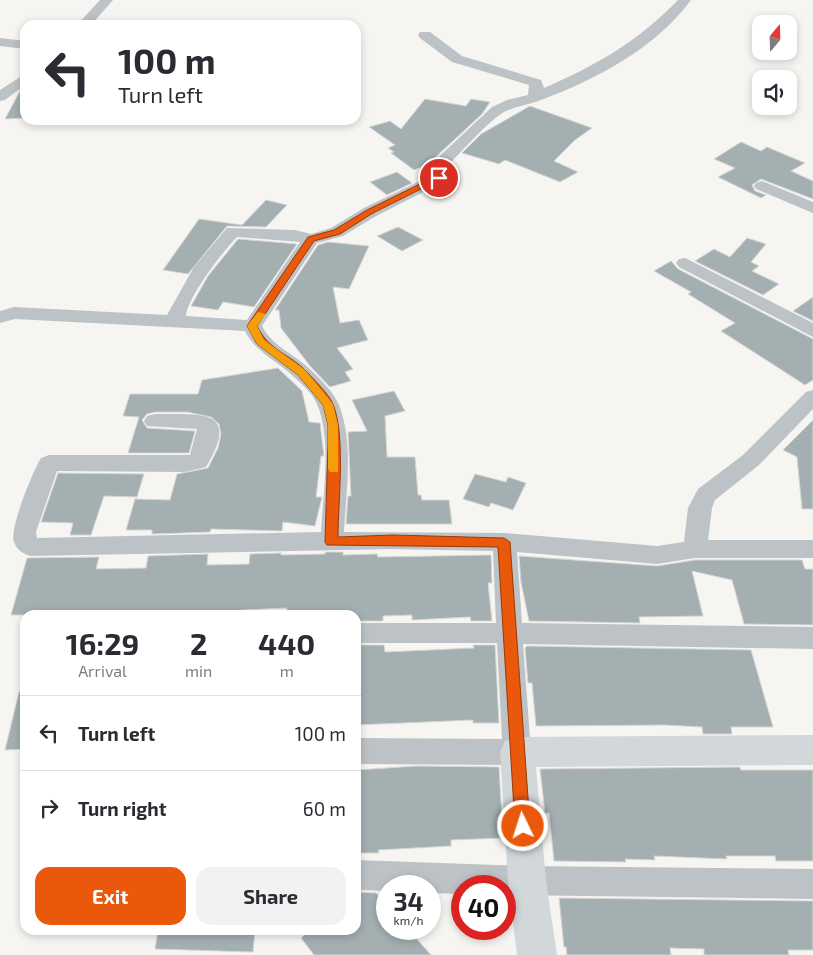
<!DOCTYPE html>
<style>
:root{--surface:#fff;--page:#f2f2f3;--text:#2b2b33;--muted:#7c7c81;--line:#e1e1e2;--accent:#ea580c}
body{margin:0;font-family:"Exo 2",sans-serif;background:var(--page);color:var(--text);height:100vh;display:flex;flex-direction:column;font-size:19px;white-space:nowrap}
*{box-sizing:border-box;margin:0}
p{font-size:16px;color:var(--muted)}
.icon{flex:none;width:28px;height:28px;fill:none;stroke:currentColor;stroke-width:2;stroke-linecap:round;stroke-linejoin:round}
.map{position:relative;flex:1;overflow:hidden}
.side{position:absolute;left:20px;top:610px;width:341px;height:325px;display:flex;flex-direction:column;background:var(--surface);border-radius:15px;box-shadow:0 2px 8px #0003}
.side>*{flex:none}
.guide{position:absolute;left:20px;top:20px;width:341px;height:105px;border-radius:15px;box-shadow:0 2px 8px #0003;background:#fff;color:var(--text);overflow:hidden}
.needle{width:32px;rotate:19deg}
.tools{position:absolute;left:752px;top:15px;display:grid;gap:10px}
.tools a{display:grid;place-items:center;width:45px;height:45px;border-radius:10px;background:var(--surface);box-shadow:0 2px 8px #0003;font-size:25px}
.speed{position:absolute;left:376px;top:875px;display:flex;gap:10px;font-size:25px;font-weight:700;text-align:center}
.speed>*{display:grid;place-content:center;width:65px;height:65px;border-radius:50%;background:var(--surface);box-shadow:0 2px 8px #0003;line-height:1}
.speed small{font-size:12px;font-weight:400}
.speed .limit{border:8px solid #d22;background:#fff;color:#111}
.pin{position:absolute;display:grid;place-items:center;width:42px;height:42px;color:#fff;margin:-21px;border:2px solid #fff;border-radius:50%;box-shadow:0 1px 5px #0007}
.me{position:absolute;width:55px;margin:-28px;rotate:356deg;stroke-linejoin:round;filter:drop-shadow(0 0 4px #0008)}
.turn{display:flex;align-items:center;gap:18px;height:105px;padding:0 15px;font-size:22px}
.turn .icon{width:65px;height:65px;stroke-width:2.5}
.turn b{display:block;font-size:35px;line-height:42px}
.eta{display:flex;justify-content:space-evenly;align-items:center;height:85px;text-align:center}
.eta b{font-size:30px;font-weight:700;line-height:35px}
.action{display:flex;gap:10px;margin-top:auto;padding:10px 15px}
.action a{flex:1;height:58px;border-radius:15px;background:var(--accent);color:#fff;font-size:20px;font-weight:700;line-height:58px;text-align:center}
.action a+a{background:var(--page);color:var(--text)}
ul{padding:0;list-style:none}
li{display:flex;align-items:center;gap:15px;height:75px;padding:0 15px;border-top:1px solid var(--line)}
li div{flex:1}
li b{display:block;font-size:19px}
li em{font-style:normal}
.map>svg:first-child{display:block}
</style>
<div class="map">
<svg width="813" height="955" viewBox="0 0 813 955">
<rect width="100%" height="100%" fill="#f6f5f2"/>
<g fill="#a3afb1" stroke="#d7d6d5">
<polygon points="25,87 25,118 5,119 20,91"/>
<polygon points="425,99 466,106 471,99 490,102 482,114 427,165 414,170 391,153 394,152 388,148 395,145 369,127 390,121 401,129"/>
<polygon points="530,106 592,128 575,140 554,161 578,172 560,182 505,160 499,164 462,153 481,134"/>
<polygon points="741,142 761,151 767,147 805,163 791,171 813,181 813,199 761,179 752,185 755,191 766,195 761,198 718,177 735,168 714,159"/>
<polygon points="397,172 412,183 387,195 370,182"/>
<polygon points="266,200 287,205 266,227 227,226 188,274 163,270 199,219 242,225"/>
<polygon points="398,227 423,240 402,251 377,236"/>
<polygon points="747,238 766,244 751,262 759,266 752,271 779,284 763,295 695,261 714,249 730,257"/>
<polygon points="238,239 297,244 254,307 223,302 218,310 191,306 208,276"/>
<polygon points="328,242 369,246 349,289 333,287 340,323 359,320 368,340 337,348 353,369 345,372 351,381 330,387 310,366 281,328 279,310 275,310 318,245"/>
<polygon points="671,261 678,269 813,339 813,380 805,385 721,331 735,323 688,294 691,292 654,271"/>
<polygon points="813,297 813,321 793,311"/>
<polygon points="278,368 302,391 309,422 320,423 324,456 321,456 316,497 322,497 315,526 283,522 282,531 211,529 210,532 152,534 152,530 126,530 135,499 170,500 177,474 208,468 218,448 221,434 219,424 211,417 187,412 155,412 147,414 142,420 147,428 195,431 189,453 128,453 139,417 123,416 130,394 198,394 202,380"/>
<polygon points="394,391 405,411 385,416 387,457 415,457 418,495 421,495 422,500 449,500 452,524 346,524 348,496 351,496 348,432 367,431 352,400"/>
<polygon points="813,420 813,509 802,509 797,457 783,450"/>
<polygon points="58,473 144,474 137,497 104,496 91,535 70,535 73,523 41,522"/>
<polygon points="475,474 506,482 508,477 526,483 513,510 491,503 489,507 463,499"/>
<polygon points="325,552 343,552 343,555 377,554 378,557 491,555 492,583 488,583 492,621 471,621 470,617 412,620 412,615 383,616 383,621 356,621 356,615 286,615 287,608 242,610 242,615 206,615 206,612 171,613 170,615 11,615 27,558 99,557 96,569 146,568 148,556 208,554 207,565 249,564 250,554 281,553 281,555 325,554"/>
<polygon points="519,556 657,566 695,560 802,560 805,569 813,569 813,625 744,624 732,580 692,571 703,616 639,617 640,623 529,621 521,582"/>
<polygon points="356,645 384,645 385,652 474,648 473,645 495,645 499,723 473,723 473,720 356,725"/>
<polygon points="527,646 751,650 773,727 731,727 732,734 703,734 702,727 665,725 536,726 532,683 528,683 525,648"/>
<polygon points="19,692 25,693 25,749 5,750"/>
<polygon points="417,766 499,767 503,838 451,840 451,846 378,850 379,853 356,853 356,770"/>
<polygon points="740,767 741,770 813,770 813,861 776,861 775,856 726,856 727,859 654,856 655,860 625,859 626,862 554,861 549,813 545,813 540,769"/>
<polygon points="356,892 376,893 388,905 388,929 408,929 431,955 314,955 301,938 310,930 356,930"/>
<polygon points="559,898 813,901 813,950 788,950 789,955 704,955 704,949 670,948 671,955 567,955 566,947 564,947"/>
<polygon points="158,930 255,930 253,952 155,949"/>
</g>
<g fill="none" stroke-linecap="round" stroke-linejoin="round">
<g fill="#bcc2c5" fill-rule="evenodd">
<polygon points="100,0 113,0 91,25 77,25"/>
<path d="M678 0H691C656 48 595 80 541 100 528 105 516 106 504 112 488 121 458 156 443 170L447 178 445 181 376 216 343 236 317 243 262 326C272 346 294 354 310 369 321 380 333 391 339 405 354 444 346 492 344 532L504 533 657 546 684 542 688 508 698 489 743 455 806 392 813 390V409L759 465 715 500 712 508 708 540H813V558H695L657 564 517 552 522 623 813 627V649L523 644 531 752 527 761 517 765 356 764V738L502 739 497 643H356V623H496L493 551 393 549 31 556C23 554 17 550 14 542 9 529 33 471 41 458L49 455H190L197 429 147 426 144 421 147 416 155 414C199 415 242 407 206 467L184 472 57 471 36 532 37 538 321 532C323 494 332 439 317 404 313 394 303 385 295 378 278 361 256 353 245 331L15 319 0 323V311L14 307 167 315 194 267 227 228 295 230 311 234 331 228 364 208 430 176 427 169 429 166 492 107 507 100 528 95 529 85 452 62 420 38 418 35 420 32H430L462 56 541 80 544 88C597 65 637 42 678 0ZM237 237 300 242 247 320 186 316C187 298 223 251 237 237Z"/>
<polygon points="0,38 25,41 25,49 0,46"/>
<polygon points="25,74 25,85 5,100 0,101 0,90"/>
<polygon points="762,181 813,202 813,213 756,189 754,186 756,183"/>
<polygon points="685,258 813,323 813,337 679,267 676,263 679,259"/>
<polygon points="356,860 527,866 813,869 813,899 505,895 505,886 462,886 462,894 430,893 430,886 388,886 388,891 356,890"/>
</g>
<polygon fill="#d2d8da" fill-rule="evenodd" points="813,735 813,765 536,767 546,881 557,955 517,955 508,881 500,752 505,741 517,737"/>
</g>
<path fill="#ea580c" stroke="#983908" d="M436 176 443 178 373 213 340 234 314 241 257 326C270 352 289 353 307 372 315 381 328 393 333 404 346 436 338 502 338 537L393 535 504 538 510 542 530 826 528 831 523 833 517 831 515 826 498 547 327 545 325 542 328 443V425L323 405 298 375 257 344 247 326 308 237 334 230 367 210Z"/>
<polygon fill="#f59e0b" points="258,312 266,314 257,326 264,340 305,370 333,404 338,425 338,472 330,472 328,469 328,425 323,405 298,375 257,344 247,326"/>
</svg>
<div class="tools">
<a><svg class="needle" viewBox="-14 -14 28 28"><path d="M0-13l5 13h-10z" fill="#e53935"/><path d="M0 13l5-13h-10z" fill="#7c7c81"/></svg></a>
<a><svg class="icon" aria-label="sound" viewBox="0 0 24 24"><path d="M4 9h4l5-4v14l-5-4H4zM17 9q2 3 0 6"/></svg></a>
</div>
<div class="speed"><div>34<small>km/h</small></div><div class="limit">40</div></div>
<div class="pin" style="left:439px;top:178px;background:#d93025"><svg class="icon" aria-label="arrive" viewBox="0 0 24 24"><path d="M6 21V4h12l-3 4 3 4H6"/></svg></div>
<svg class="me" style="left:523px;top:826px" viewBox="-20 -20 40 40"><circle r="17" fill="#ea580c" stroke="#fff" stroke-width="3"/><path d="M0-11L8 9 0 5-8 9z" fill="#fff"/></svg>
<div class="guide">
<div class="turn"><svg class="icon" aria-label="left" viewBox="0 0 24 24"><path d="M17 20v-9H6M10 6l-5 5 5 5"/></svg><div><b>100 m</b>Turn left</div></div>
</div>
<section class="side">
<div class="eta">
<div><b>16:29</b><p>Arrival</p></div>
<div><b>2</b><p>min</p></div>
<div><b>440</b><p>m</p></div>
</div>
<ul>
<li><svg class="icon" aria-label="left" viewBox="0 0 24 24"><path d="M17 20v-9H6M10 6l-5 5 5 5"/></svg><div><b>Turn left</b></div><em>100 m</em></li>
<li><svg class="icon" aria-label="right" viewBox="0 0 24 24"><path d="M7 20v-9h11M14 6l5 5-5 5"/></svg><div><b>Turn right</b></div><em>60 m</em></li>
</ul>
<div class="action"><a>Exit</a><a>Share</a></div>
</section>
</div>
